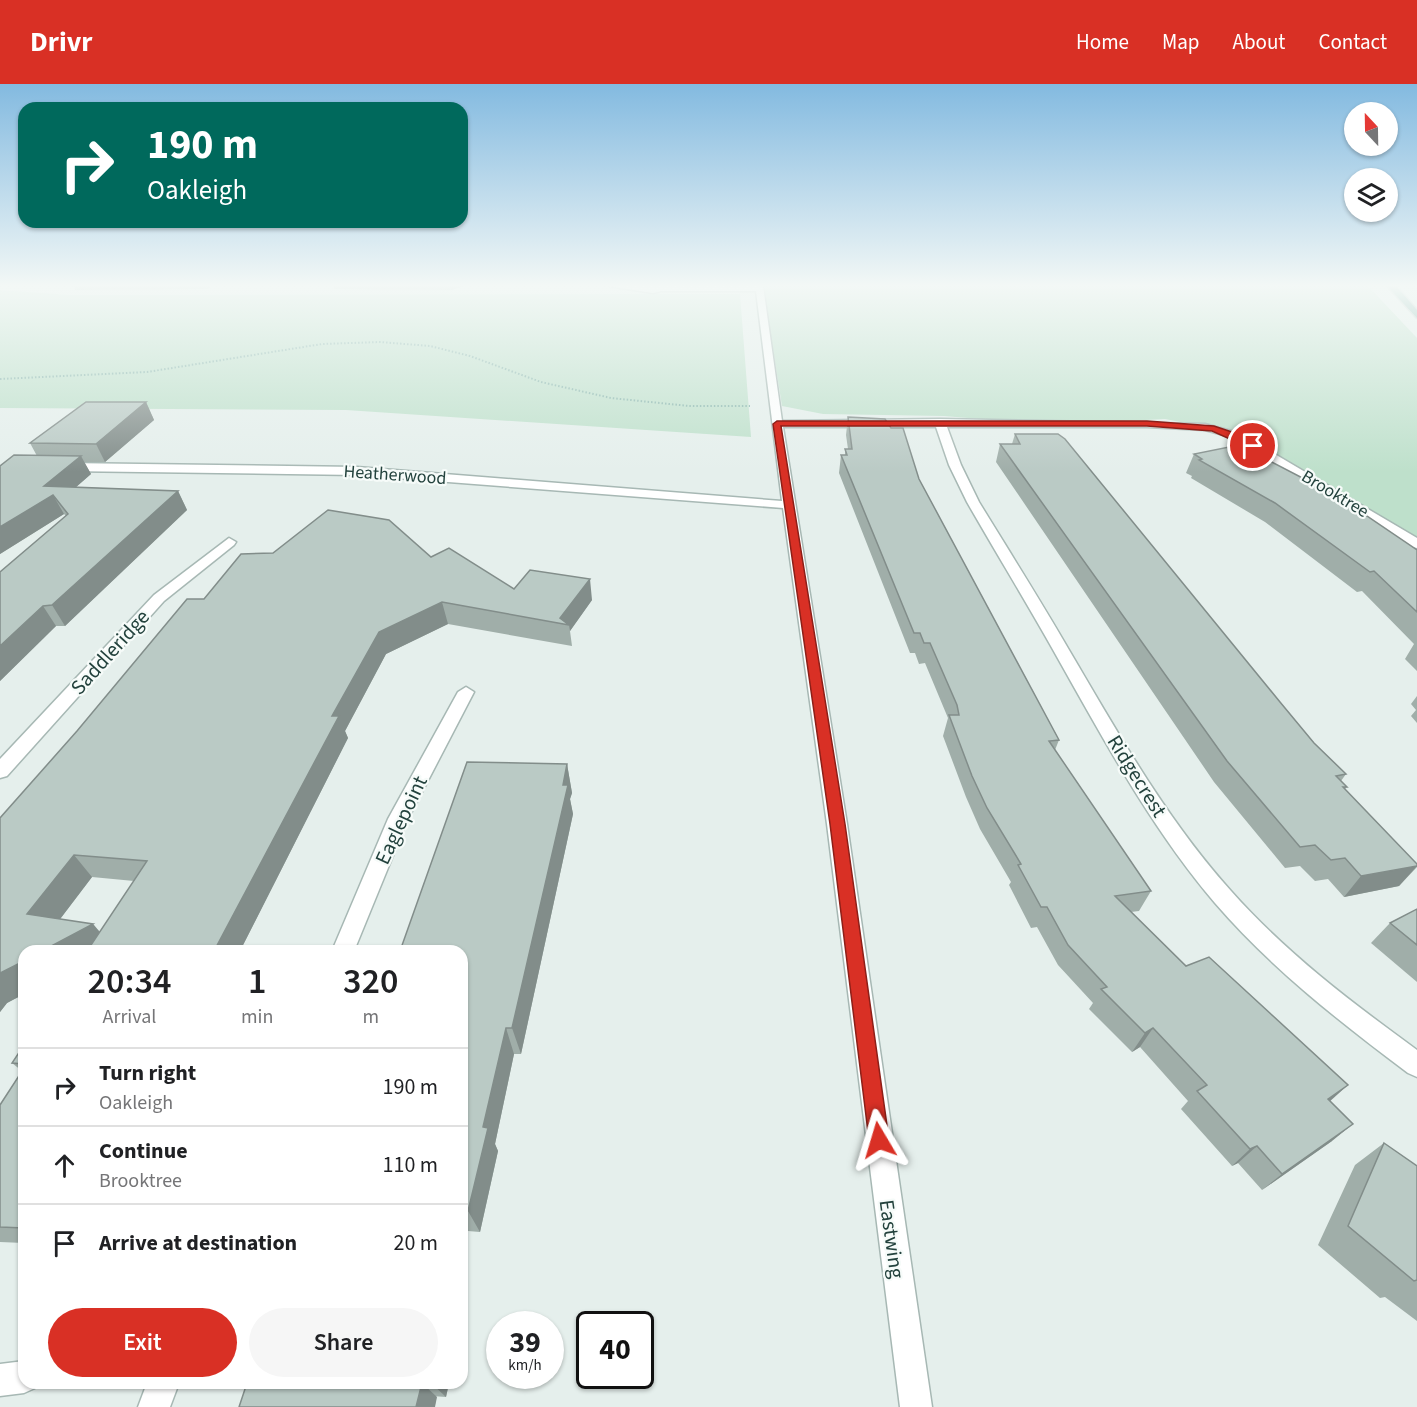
<!DOCTYPE html>
<style>
:root{--surface:#fff;--page:#f6f6f6;--text:#202124;--muted:#757577;--line:#e0e0e0;--accent:#d93025}
body{margin:0;font-family:"Source Sans 3",sans-serif;background:var(--page);color:var(--text);height:100vh;display:flex;flex-direction:column;font-size:22px;white-space:nowrap}
*{box-sizing:border-box;margin:0}
p{font-size:20px;color:var(--muted)}
.icon{flex:none;width:33px;height:33px;fill:none;stroke:currentColor;stroke-width:2;stroke-linecap:round;stroke-linejoin:round}
.map{position:relative;flex:1;overflow:hidden}
.side{position:absolute;left:18px;top:861px;width:450px;height:444px;display:flex;flex-direction:column;background:var(--surface);border-radius:18px;box-shadow:0 2px 4px #0004}
.side>*{flex:none}
.banner{position:absolute;left:18px;top:18px;width:450px;height:126px;border-radius:18px;box-shadow:0 2px 4px #0004;background:#00695c;color:#fff;overflow:hidden}
.needle{width:39px;rotate:338deg}
.controls{position:absolute;left:1344px;top:18px;display:grid;gap:12px}
.controls a{display:grid;place-items:center;width:54px;height:54px;border-radius:50%;background:var(--surface);box-shadow:0 2px 4px #0004;font-size:30px}
.speed{position:absolute;left:486px;top:1227px;display:flex;gap:12px;font-size:30px;font-weight:700;text-align:center}
.speed>*{display:grid;place-content:center;width:78px;height:78px;border-radius:50%;background:var(--surface);box-shadow:0 2px 4px #0004;line-height:1}
.speed small{font-size:15px;font-weight:400}
.speed .limit{border:3px solid #111;border-radius:9px;background:#fff;color:#111}
.pin{position:absolute;display:grid;place-items:center;width:51px;height:51px;color:#fff;margin:-26px;border:3px solid #fff;border-radius:50%;box-shadow:0 2px 6px #0007}
.me{position:absolute;width:66px;margin:-33px;rotate:353deg;stroke-linejoin:round;filter:drop-shadow(0 0 4px #0008)}
.turn{display:flex;align-items:center;gap:21px;height:126px;padding:0 30px;font-size:27px}
.turn .icon{width:78px;height:78px;stroke-width:2.5}
.turn b{display:block;font-size:42px;line-height:51px}
.eta{display:flex;justify-content:space-evenly;align-items:center;height:102px;text-align:center}
.eta b{font-size:36px;font-weight:600;line-height:42px}
.cta{display:flex;gap:12px;margin-top:auto;padding:12px 30px}
.cta a{flex:1;height:69px;border-radius:36px;background:var(--accent);color:#fff;font-size:24px;font-weight:600;line-height:69px;text-align:center}
.cta a+a{background:var(--page);color:var(--text)}
ul{padding:0;list-style:none}
li{display:flex;align-items:center;gap:18px;height:78px;padding:0 30px;border-top:2px solid var(--line)}
li div{flex:1}
li b{display:block;font-size:22px}
li em{font-style:normal}
header{display:flex;align-items:center;gap:36px;box-sizing:border-box;height:84px;padding:0 30px;background:var(--accent);color:#fff}
header strong{font-size:28px}
nav{display:flex;gap:33px;margin-inline-start:auto;font-size:21px}
.map>svg:first-child{display:block}
</style>
<header>
<strong>Drivr</strong>
<nav><a>Home</a><a>Map</a><a>About</a><a>Contact</a></nav>
</header>
<div class="map">
<svg width="1417" height="1323" viewBox="0 0 1417 1323">
<rect width="100%" height="100%" fill="#e5efec"/>
<g fill="#bee0cb">
<polygon points="763,202 1368,202 1417,254 1417,464 1221,346 1165,335 1084,339 1004,337 944,332 823,330 782,322"/>
<polygon points="0,206 69,211 740,210 751,353 346,326 0,324"/>
</g>
<g fill="none" stroke-linecap="round" stroke-linejoin="round">
<defs>
<g id="minor">
<path d="M608 202H763L782 337 940 335 1205 340 1239 349 1417 454V464L1412 463 1231 353 1205 346 1147 343H947L961 381 979 418C1009 467 1040 516 1069 566 1118 649 1166 735 1231 807 1285 868 1351 918 1417 966V993L1408 989C1340 938 1271 884 1215 819 1151 744 1104 656 1056 571 1027 519 996 469 967 418L949 381 936 343H783L847 740 932 1323H900L827 740 783 424 357 391 65 387 59 383 65 379 357 383 782 417 756 207H661L653 209Z"/>
<polygon points="229,454 236,458 234,461 164,517 7,692 0,694 0,675 154,511"/>
<polygon points="466,603 474,608 408,735 354,867 332,867 388,735 458,608"/>
<polygon points="24,1277 24,1299 37,1299 35,1304 24,1309 0,1312 0,1280"/>
<polygon points="147,1299 179,1299 170,1323 138,1323"/>
</g>
<polygon id="major" points="1387,202 1396,202 1417,226 1417,234"/>
</defs>
<use href="#minor" stroke="#a7b8b4" stroke-width="3"/>
<use href="#major" stroke="#c1cac9" stroke-width="3"/>
<polyline stroke="#85b3aa" stroke-width="2" stroke-dasharray="1.5 2" stroke-linecap="butt" points="0,295 147,288 322,260 380,258 430,262 470,272 541,298 611,314 689,322 750,322"/>
<use href="#minor" fill="#fff" fill-rule="evenodd"/>
<use href="#major" fill="#68a69c" fill-rule="evenodd"/>
</g>
<g fill="#a0aea9" fill-rule="evenodd">
<polygon points="74,202 211,202 208,205 75,206"/>
<polygon points="333,202 463,202 451,206 334,205"/>
<polygon points="146,318 154,336 105,378 84,378 91,390 76,403 178,407 187,426 65,542 56,542 0,597 0,488 66,432 64,430 0,470 0,382 37,372 30,359"/>
<polygon points="848,333 919,395 1059,656 1055,666 1151,807 1139,827 1131,828 1186,882 1330,1017 1332,1057 1262,1106 1238,1079 1232,1082 1181,1025 1188,1017 1140,963 1132,968 1089,925 1093,919 1058,881 1037,843 1031,844 1009,801 1011,798 980,745 966,713 943,652 948,634 925,579 919,580 915,569 910,569 839,389 841,371 845,371 845,365 848,365 846,351"/>
<polygon points="1015,350 1280,618 1314,659 1346,690 1341,697 1347,703 1345,705 1417,780 1417,783 1399,802 1344,813 1328,795 1315,797 1300,782 1285,784 1214,698 996,378 1000,360 1012,360"/>
<polygon points="1194,370 1417,466 1417,587 1405,575 1414,560 1362,507 1357,508 1265,438 1191,394 1192,392 1186,389"/>
<path d="M431 473 514 505 592 516 570 547 572 562 448 540 386 570 345 647 348 654 240 867H24V910L7 919 0 928V734L204 515ZM92 793 134 797 100 848 93 840 60 835Z"/>
<polygon points="1417,612 1417,639 1411,632 1416,626 1411,620"/>
<polygon points="567,680 572,709 570,715 573,730 521,970 514,970 495,1060 498,1067 480,1148 468,1147 462,1175 462,867"/>
<polygon points="1417,825 1417,898 1371,859 1390,839"/>
<polygon points="24,961 24,1159 0,1158 0,1021 22,987 12,979"/>
<polygon points="1384,1059 1417,1082 1417,1237 1385,1213 1380,1214 1318,1161 1355,1081"/>
<polygon points="247,1299 449,1299 446,1313"/>
</g>
<g fill="#828d8a">
<polygon points="451,202 463,202 451,206"/>
<polygon points="146,318 154,336 105,378 96,360"/>
<polygon points="81,372 91,390 59,418 53,411 64,430 0,470 0,443 44,402"/>
<polygon points="178,407 187,426 65,542 52,521"/>
<polygon points="590,495 592,516 570,547 569,541 560,534"/>
<polygon points="442,518 448,540 386,570 345,647 348,654 240,867 214,867 332,632 379,548"/>
<polygon points="43,522 56,542 0,597 0,562"/>
<polygon points="567,680 572,709 570,715 573,730 521,970 512,944"/>
<polygon points="74,771 92,793 48,851 27,830"/>
<polygon points="1417,782 1399,802 1344,813 1361,792"/>
<polygon points="93,840 111,862 102,867 42,867"/>
<polygon points="24,877 24,910 7,919 0,928 0,889"/>
<polygon points="506,944 514,970 495,1060 498,1067 480,1148 468,1127 483,1043"/>
<polygon points="1153,944 1140,963 1132,968 1145,949"/>
<polygon points="1348,1001 1328,1019 1328,1015"/>
<polygon points="1353,1040 1332,1057 1262,1106 1282,1090"/>
<polygon points="1257,1062 1238,1079 1232,1082 1250,1065"/>
<polygon points="462,1137 468,1147 462,1175"/>
<polygon points="422,1299 437,1313 435,1323 416,1323"/>
<polygon points="431,1299 449,1299 446,1313"/>
</g>
<g fill="#bacac5" stroke="#828d8a" stroke-width="1.5">
<polygon points="86,318 146,318 96,360 30,359"/>
<polygon points="848,333 885,335 891,344 903,344 919,395 1059,656 1049,657 1151,807 1115,812 1186,882 1209,873 1348,1001 1328,1015 1353,1040 1282,1090 1257,1062 1250,1065 1197,1007 1207,1001 1153,944 1145,949 1101,905 1107,903 1068,861 1047,823 1041,823 1018,781 1021,780 987,724 972,692 949,631 959,631 957,621 930,559 924,559 920,549 914,549 841,371 847,371 845,365 852,365"/>
<polygon points="1015,350 1058,350 1065,355 1280,618 1314,659 1346,690 1336,692 1347,703 1343,703 1417,780 1417,782 1361,792 1345,774 1331,776 1315,761 1300,763 1227,677 1000,360 1020,360"/>
<polygon points="1239,361 1339,413 1417,466 1417,528 1374,487 1370,488 1275,419 1199,376 1202,375 1194,370"/>
<polygon points="14,371 81,372 44,402 178,407 52,521 43,522 0,562 0,488 68,430 53,411 0,443 0,382"/>
<polygon points="328,426 389,436 431,473 449,464 514,505 530,486 590,495 560,534 569,541 442,518 379,548 332,632 339,632 214,867 87,867 147,777 74,771 27,830 93,840 42,867 24,867 24,877 0,889 0,734 77,647 187,515 204,515 241,470 273,469"/>
<polygon points="467,678 567,680 563,701 568,701 512,944 506,944 483,1043 488,1044 468,1127 462,1127 462,867 400,867"/>
<polygon points="1417,825 1417,861 1390,839"/>
<polygon points="24,961 24,980 12,979"/>
<polygon points="24,984 24,1144 0,1143 0,1021"/>
<polygon points="1384,1059 1417,1082 1417,1196 1414,1197 1348,1142"/>
<polygon points="247,1299 422,1299 416,1323 239,1323"/>
</g>
<linearGradient id="sky" x2="0" y2="1"><stop stop-color="#83bae0"/><stop offset="0.52" stop-color="#f3f8f6"/><stop offset="1" stop-color="#f3f8f6" stop-opacity="0"/></linearGradient>
<rect width="1417" height="388" fill="url(#sky)"/>
<polygon fill="#d93025" stroke="#8d1f18" stroke-width="1.5" points="777,337 1147,337 1214,342 1238,350 1258,362 1250,364 1212,347 1147,342 781,342 845,740 889,1056 886,1064 879,1066 872,1064 869,1056 830,740 773,340"/>
<g text-anchor="middle" dominant-baseline="central" stroke-width="4.5" stroke-linejoin="round" paint-order="stroke">
<g font-size="18" fill="#23423d" stroke="#f6fbf9">
<text transform="translate(395 391) rotate(4)">Heatherwood</text>
<text transform="translate(1335 410) rotate(31)">Brooktree</text>
</g>
<g font-size="21" fill="#23423d" stroke="#f6fbf9">
<text transform="translate(110 568) rotate(-48)">Saddleridge</text>
<text transform="translate(1137 692) rotate(58)">Ridgecrest</text>
<text transform="translate(401 736) rotate(-65)">Eaglepoint</text>
<text transform="translate(892 1155) rotate(82)">Eastwing</text>
</g>
</g>
</svg>
<div class="controls">
<a><svg class="needle" viewBox="-14 -14 28 28"><path d="M0-13l5 13h-10z" fill="#e53935"/><path d="M0 13l5-13h-10z" fill="#757577"/></svg></a>
<a><svg class="icon" aria-label="layers" viewBox="0 0 24 24"><path d="M12 4l9 5-9 5-9-5zM3 14l9 5 9-5"/></svg></a>
</div>
<div class="speed"><div>39<small>km/h</small></div><div class="limit">40</div></div>
<div class="pin" style="left:1253px;top:362px;background:#d93025"><svg class="icon" aria-label="arrive" viewBox="0 0 24 24"><path d="M6 21V4h12l-3 4 3 4H6"/></svg></div>
<svg class="me" style="left:879px;top:1056px" viewBox="-20 -20 40 40"><path d="M0-17L14 15 0 8-14 15z" fill="#d93025" stroke="#fff" stroke-width="4"/></svg>
<div class="banner">
<div class="turn"><svg class="icon" aria-label="right" viewBox="0 0 24 24"><path d="M7 20v-9h11M14 6l5 5-5 5"/></svg><div><b>190 m</b>Oakleigh</div></div>
</div>
<section class="side">
<div class="eta">
<div><b>20:34</b><p>Arrival</p></div>
<div><b>1</b><p>min</p></div>
<div><b>320</b><p>m</p></div>
</div>
<ul>
<li><svg class="icon" aria-label="right" viewBox="0 0 24 24"><path d="M7 20v-9h11M14 6l5 5-5 5"/></svg><div><b>Turn right</b><p>Oakleigh</p></div><em>190 m</em></li>
<li><svg class="icon" aria-label="ahead" viewBox="0 0 24 24"><path d="M12 20V5M6 11l6-6 6 6"/></svg><div><b>Continue</b><p>Brooktree</p></div><em>110 m</em></li>
<li><svg class="icon" aria-label="arrive" viewBox="0 0 24 24"><path d="M6 21V4h12l-3 4 3 4H6"/></svg><div><b>Arrive at destination</b></div><em>20 m</em></li>
</ul>
<div class="cta"><a>Exit</a><a>Share</a></div>
</section>
</div>
